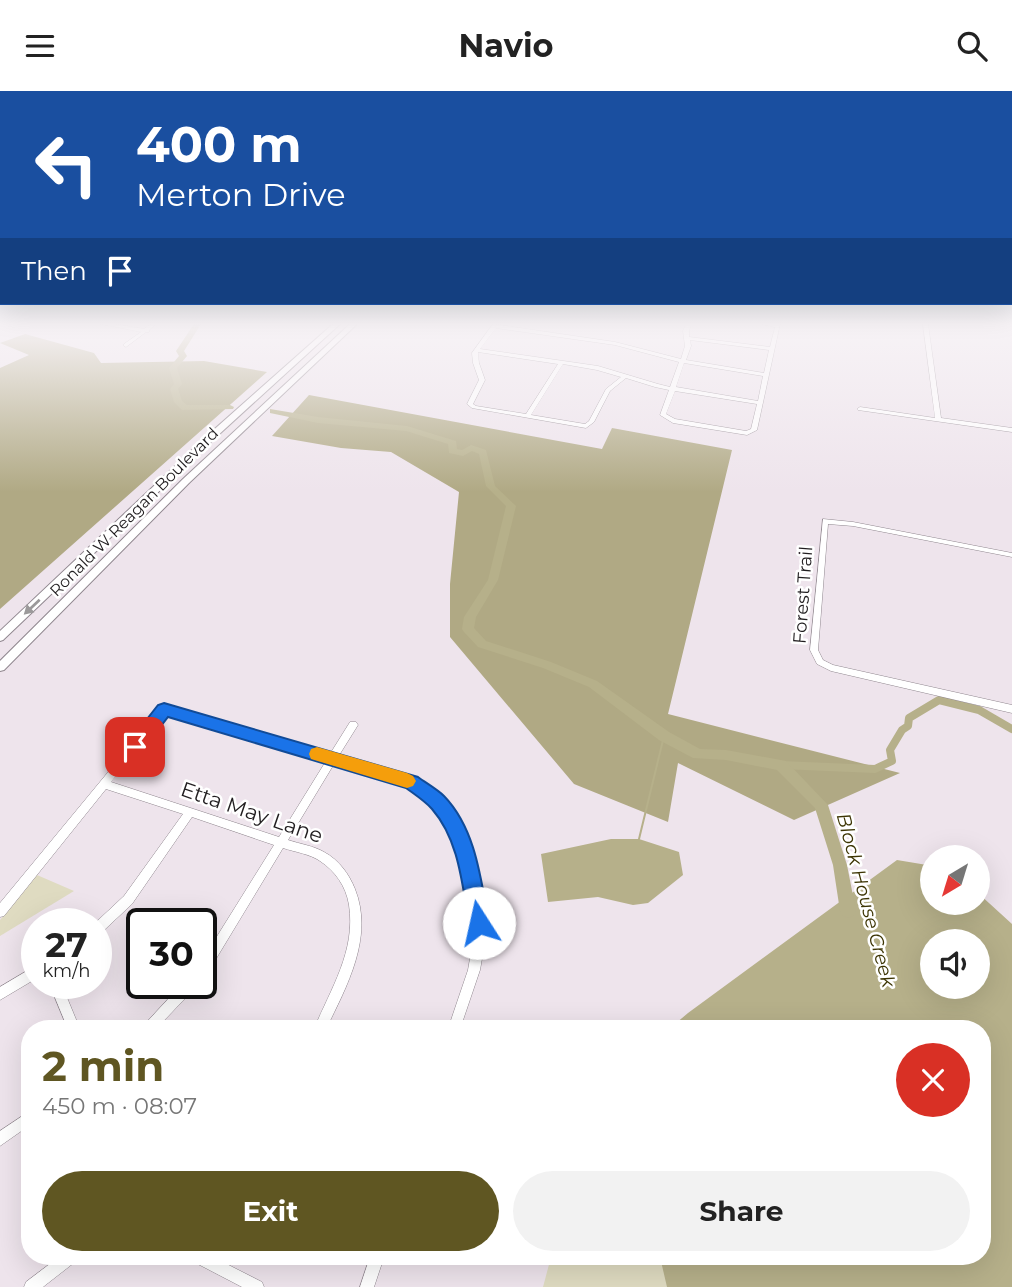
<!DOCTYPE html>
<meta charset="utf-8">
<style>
:root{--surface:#fff;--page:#f2f2f2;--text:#222;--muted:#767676;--accent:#5f5622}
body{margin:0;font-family:Montserrat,sans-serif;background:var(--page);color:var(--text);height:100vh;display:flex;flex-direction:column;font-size:26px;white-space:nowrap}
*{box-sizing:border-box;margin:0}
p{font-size:23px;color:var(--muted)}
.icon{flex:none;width:38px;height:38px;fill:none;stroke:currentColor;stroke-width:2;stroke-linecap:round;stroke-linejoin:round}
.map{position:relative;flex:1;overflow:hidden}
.drawer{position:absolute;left:21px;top:929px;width:970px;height:245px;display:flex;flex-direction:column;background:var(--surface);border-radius:28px;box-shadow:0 7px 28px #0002}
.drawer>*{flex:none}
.banner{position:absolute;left:0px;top:0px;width:1013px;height:214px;box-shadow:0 7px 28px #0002;background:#1a4fa0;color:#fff;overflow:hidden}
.needle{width:46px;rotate:218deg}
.controls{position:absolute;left:920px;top:754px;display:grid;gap:14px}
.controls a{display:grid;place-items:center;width:70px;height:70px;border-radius:50%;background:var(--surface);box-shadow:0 7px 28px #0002;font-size:35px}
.speed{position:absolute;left:21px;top:817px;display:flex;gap:14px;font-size:35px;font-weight:700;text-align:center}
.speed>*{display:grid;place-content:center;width:91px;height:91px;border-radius:50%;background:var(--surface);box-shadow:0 7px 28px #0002;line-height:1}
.speed small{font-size:18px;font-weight:400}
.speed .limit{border:4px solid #111;border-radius:10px;background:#fff;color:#111}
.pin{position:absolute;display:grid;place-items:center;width:60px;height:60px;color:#fff;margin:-30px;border-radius:14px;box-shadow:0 4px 10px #0006}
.me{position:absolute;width:77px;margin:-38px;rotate:350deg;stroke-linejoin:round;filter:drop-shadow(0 0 5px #0008)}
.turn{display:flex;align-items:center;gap:24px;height:147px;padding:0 21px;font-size:32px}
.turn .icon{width:91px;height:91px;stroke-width:2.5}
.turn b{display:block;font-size:49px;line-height:60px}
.then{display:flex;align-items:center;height:66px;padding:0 21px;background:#0003;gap:14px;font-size:26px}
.round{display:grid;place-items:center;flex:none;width:74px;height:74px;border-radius:37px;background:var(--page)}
.head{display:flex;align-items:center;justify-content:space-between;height:119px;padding:0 21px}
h1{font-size:42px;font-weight:700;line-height:52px;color:var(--accent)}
.button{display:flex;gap:14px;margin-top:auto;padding:14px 21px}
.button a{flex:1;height:80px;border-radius:42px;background:var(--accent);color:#fff;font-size:28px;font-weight:700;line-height:80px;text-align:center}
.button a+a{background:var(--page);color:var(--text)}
header{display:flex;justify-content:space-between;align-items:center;height:91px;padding:0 21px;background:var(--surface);font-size:32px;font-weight:700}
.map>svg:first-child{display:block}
</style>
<header><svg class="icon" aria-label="menu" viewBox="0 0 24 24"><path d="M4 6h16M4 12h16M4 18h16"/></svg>Navio<svg class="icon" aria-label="search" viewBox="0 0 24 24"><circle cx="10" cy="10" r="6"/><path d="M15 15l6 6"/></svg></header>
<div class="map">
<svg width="1012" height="1196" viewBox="0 0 1012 1196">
<rect width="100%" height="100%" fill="#eee4ec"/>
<g fill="#dfdbc1">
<polygon points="37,784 74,800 0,845 0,829"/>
<polygon points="551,1166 982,1166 1012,1196 543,1196"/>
</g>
<g fill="#b0a984">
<polygon points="25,243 94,262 101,272 204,270 267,281 0,518 0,277 29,264 0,252"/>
<polygon points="309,304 602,358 612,337 732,359 668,623 900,682 794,729 678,672 668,731 574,693 450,546 450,493 459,401 391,361 341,357 272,345"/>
</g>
<g fill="#b6b08a" fill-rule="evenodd">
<polygon points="611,748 639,748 679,761 683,784 648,812 633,814 598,806 548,811 541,763"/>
<path d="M897 769 933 775V812H978V802L1012 833V1196H667L660 1166H982V938H669L688 922ZM933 850H978V896H933Z"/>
</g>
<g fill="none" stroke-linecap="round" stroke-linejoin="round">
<polyline stroke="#b6b08a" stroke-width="2" points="639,748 664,645"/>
<polyline stroke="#b6b08a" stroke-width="8" points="781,674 875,678 892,670 890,659 902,639 908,635 909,627 939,609 979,619 1012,638"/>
<g fill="#b6b08a" fill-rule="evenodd">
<polygon points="194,233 201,233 184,260 187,265 177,277 182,293 178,298 182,310 187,314 230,314 234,316 233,318 182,319 174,311 170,298 174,293 169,277 179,265 176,260"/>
<polygon points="270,318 318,326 407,335 456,350 457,358 462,359 471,354 486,359 495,395 516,415 498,489 476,526 474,537 486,550 551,571 597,590 669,641 700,658 726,659 786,670 828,714 847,774 856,820 853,825 848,827 843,825 840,820 833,774 815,717 777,679 726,669 693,667 659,649 589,596 543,577 478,556 464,541 462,538 464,526 488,489 506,415 486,395 479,363 472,360 463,365 449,362 448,353 406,340 318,332 270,322"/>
</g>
<defs>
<g id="minor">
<polygon points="13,233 18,233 14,237 11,235"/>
<polygon points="101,233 114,233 144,238 151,233 156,233 149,239 149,241 146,241 126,256 124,255 124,253 141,241"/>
<path d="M493 233 615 251 681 268 685 255 683 240 686 233H691L689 240V246L770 256 775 236 761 233H780L757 339 747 344 673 332 660 324 669 299 655 296 626 287 610 300 594 331 586 337 472 317 467 313 479 289 473 272 472 262ZM496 237 615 254 679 271 670 296 658 293 598 275 480 258ZM690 249 769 259 764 282 686 269 691 255ZM478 261 558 273 526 323 476 315 473 313 485 289 479 272ZM684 272 763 285 758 310 676 296ZM563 273 597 279 621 286 606 298 589 330 585 333 531 324ZM675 300 757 313 751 338 746 340 675 328 666 323Z"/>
<polygon points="923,233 928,233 941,327 1012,337 1012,341 858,319 857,318 860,316 935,327"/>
<polygon points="823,428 853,431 1012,462 1012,466 853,435 828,433 818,559 823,569 833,574 1012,614 1012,622 831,580 817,573 810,559"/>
<path d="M164 615 330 663 350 631H356L358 634 338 666 414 688 433 702 449 718 458 730 466 746 471 763 480 800 484 839V856L480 879 460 938H448L468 879 472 856 473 839 469 800 461 763 455 747 450 736 441 724 426 708 408 694 334 673 288 749C300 753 314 755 324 761 339 769 349 783 355 798 374 846 347 895 326 938H314C331 897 356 860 349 814 346 795 335 780 320 770 310 763 295 761 283 757L205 886 201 888V871L274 754 192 726 132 813 100 843 96 844V833H94L124 805 183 723 106 698 4 825 0 826V812L161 617ZM166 623 326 670 279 746 111 691Z"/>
<polygon points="37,874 37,887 0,909 0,896"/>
<polygon points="49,892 61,892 80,938 68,938"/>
<polygon points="183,892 198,892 196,896 156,938 142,938 144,934"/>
<polygon points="30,1020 30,1034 0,1055 0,1040"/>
<polygon points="59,1166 77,1166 75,1171 43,1196 24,1196 26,1191"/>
<polygon points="192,1166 213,1166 262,1191 264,1196 242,1196 194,1171"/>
<polygon points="370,1166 384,1166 374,1196 360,1196"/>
</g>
<g id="major">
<polygon points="333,233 340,233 215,347 3,549 0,550 0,540 209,343"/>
<polygon points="350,233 357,233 189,392 4,579 0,580 0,570 183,388"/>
</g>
</defs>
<use href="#minor" stroke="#90878f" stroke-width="1"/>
<use href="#major" stroke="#90878f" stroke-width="2"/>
<use href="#minor" fill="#fff" fill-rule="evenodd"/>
<use href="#major" fill="#fff" fill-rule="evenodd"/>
</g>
<defs><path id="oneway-solid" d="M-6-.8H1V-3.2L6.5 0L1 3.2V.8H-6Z" transform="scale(1.75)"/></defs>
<use fill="#9b999a" href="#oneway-solid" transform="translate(32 516) rotate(137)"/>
<linearGradient id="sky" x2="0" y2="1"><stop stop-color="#94b2c2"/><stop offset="0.58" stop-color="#f7f3f6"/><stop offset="1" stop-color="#f7f3f6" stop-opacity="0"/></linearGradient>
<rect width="1012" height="401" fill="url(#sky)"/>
<path fill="#1a73e8" stroke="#114b97" stroke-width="2" d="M164 612 418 686C426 692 437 698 444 705 476 738 481 789 489 832L486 839 479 842 472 839 469 832C462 793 459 749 432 718 425 710 414 703 406 697L168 626 141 661H129L126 656 129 651 158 614Z"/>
<polygon fill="#f59e0b" points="317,656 407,682 413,685 416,690 413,695 407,697 311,668 309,663 311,658"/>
<g text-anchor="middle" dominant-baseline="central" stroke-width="5" stroke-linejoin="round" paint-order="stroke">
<g font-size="16" fill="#201d1f" stroke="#fff">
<text transform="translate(134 421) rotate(-45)">Ronald W Reagan Boulevard</text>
</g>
<g font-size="18" fill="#201d1f" stroke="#fff">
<text transform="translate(803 504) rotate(-86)">Forest Trail</text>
</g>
<g font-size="19" font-style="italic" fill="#3c3403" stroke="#fff">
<text transform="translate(866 809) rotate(75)">Block House Creek</text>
</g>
<g font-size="21" fill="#201d1f" stroke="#fff">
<text transform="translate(252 721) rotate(19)">Etta May Lane</text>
</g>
</g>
</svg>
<div class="controls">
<a><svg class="needle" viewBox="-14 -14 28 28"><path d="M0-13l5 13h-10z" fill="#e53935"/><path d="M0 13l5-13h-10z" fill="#767676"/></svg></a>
<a><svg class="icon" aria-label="sound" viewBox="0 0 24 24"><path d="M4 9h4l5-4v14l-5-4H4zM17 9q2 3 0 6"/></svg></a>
</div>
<div class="speed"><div>27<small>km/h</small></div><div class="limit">30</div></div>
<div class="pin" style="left:135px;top:656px;background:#d93025"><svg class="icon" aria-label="arrive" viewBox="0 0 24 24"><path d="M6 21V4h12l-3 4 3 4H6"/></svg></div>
<svg class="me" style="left:479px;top:832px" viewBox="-20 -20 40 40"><circle r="19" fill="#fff"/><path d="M0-13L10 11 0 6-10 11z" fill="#1a73e8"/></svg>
<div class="banner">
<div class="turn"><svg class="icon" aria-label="left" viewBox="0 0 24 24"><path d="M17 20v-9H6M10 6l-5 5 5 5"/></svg><div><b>400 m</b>Merton Drive</div></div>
<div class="then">Then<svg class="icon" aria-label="arrive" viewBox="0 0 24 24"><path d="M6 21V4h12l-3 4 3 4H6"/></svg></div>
</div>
<section class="drawer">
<div class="head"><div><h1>2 min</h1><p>450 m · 08:07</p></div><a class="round" style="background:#d93025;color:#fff"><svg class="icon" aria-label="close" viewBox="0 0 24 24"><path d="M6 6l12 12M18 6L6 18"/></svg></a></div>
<div class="button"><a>Exit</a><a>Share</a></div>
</section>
</div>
